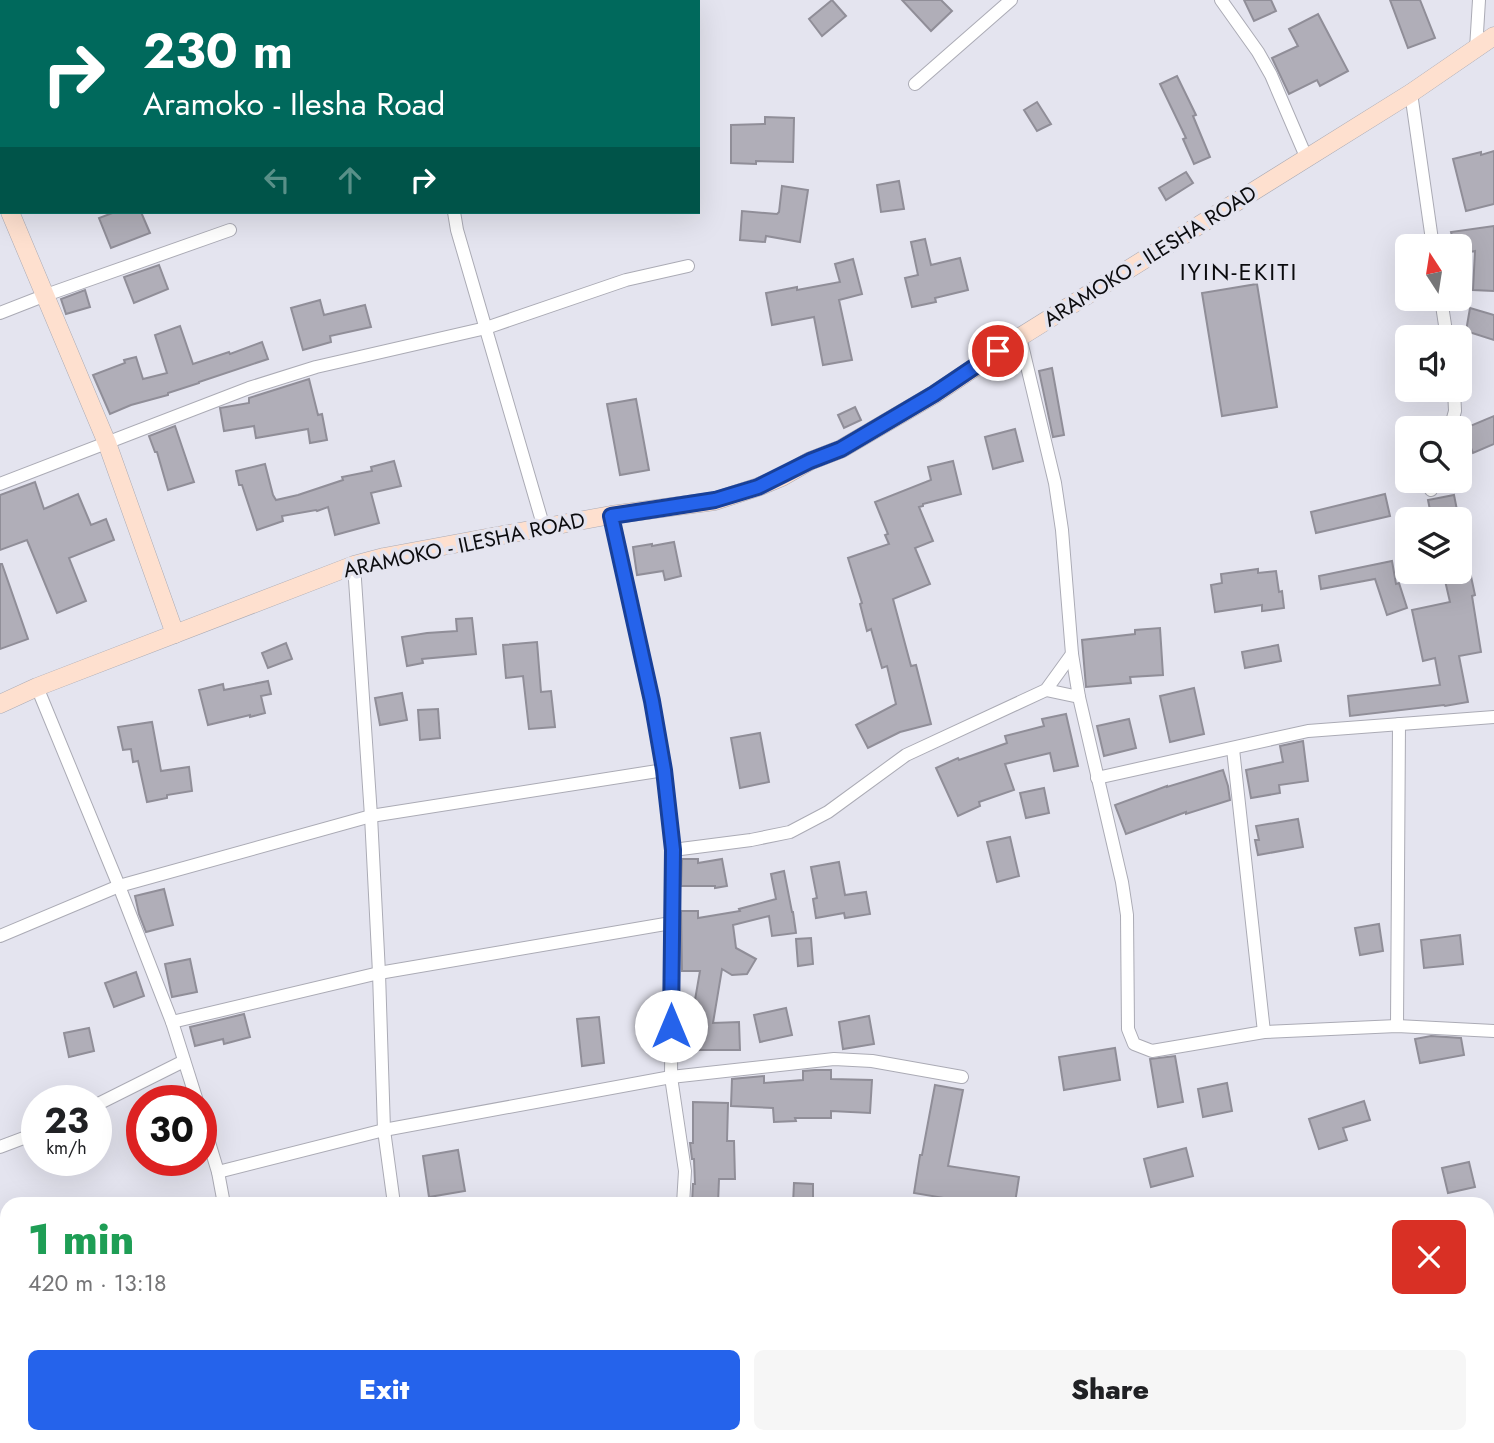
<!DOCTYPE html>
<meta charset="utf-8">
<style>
:root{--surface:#fff;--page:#f6f6f6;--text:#202124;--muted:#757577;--accent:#2563eb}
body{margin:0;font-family:Jost,sans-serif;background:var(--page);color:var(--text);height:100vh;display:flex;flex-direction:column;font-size:26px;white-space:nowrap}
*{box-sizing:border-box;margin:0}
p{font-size:23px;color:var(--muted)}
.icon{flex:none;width:38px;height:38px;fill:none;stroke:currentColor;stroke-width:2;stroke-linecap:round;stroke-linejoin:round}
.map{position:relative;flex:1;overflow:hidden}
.drawer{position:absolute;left:0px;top:1197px;width:1494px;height:247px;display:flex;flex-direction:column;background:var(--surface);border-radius:21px 21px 0 0;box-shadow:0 7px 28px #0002}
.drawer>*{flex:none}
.banner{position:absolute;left:0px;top:0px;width:700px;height:214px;box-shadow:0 7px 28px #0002;background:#00695c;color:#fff;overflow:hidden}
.needle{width:46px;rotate:348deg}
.tools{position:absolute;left:1395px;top:234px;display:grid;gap:14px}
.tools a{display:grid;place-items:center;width:77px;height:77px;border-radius:10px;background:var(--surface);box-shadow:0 7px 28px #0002;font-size:35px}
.speed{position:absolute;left:21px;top:1085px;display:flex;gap:14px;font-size:35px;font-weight:700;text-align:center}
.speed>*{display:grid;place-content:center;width:91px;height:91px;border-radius:50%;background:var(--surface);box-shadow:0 7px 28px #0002;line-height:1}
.speed small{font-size:18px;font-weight:400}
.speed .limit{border:10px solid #d22;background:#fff;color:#111}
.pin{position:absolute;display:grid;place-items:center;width:60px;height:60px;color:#fff;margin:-30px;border:4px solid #fff;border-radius:50%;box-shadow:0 2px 7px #0007}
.me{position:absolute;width:77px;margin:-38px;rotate:0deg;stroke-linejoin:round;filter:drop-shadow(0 0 5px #0008)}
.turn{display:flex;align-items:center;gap:24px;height:147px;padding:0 28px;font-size:32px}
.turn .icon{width:91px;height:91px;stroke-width:2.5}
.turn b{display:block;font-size:49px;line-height:60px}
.lanes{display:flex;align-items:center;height:66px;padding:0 28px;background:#0003;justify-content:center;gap:35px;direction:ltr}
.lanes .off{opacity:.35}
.round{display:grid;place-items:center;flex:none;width:74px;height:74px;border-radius:10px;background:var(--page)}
.headline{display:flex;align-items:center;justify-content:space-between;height:119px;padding:0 28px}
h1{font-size:42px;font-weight:800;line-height:52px;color:#1e9e55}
.button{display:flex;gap:14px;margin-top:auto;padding:14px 28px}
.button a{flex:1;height:80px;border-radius:10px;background:var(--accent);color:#fff;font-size:28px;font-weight:800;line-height:80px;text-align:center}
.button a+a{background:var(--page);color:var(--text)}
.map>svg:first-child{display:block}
</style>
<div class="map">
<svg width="1494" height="1443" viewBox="0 0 1494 1443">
<rect width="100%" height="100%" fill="#e4e4ef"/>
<g fill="#b0aeb8" stroke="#908e98" stroke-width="2">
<polygon points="832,0 846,16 822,36 809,19"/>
<polygon points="902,0 941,0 952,11 931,31"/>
<polygon points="1244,0 1271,0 1276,11 1254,21"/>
<polygon points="1390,0 1420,0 1435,38 1408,48"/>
<polygon points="1318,14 1348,71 1320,86 1317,80 1289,94 1272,58 1298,46 1289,29"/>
<polygon points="1177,76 1196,115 1193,116 1210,157 1194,164 1183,139 1186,138 1160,84"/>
<polygon points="1037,102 1051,124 1037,131 1024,110"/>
<polygon points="765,117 794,118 793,162 756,161 756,164 731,163 731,125 765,124"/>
<polygon points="1494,151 1494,204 1466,211 1453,159 1481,152 1481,155"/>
<polygon points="1186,172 1193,183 1166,200 1159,188"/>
<polygon points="899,181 904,209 881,212 877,185"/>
<polygon points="782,186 808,190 800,242 766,236 765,242 740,240 742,211 777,214 779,212"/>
<polygon points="115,212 141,212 150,233 111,248 99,218"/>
<polygon points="1494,226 1494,291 1473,290 1475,251 1460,254 1460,247 1455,247 1451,232"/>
<polygon points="925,239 931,265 960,258 968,290 935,298 936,302 912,307 905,278 918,275 911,242"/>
<polygon points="853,259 862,294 839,300 852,360 823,365 814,317 772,325 766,293 797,287 797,290 840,282 835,264"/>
<polygon points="159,265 168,289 134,303 124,277"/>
<polygon points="1257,284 1277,407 1222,416 1202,293"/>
<polygon points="85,290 90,307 66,314 61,299"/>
<polygon points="320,300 324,315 365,305 371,327 330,336 331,342 303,350 291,308"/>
<polygon points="1470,308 1494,315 1494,340 1466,331"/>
<polygon points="180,326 193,364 229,352 230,354 262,342 268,359 199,382 199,383 168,393 168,395 131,405 110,414 93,375 125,363 124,360 136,357 143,379 167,373 155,335"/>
<polygon points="1052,368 1064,435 1053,437 1039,371"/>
<polygon points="309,379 318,415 322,414 327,440 310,443 308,429 256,438 254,426 224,431 220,408 249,403 249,398"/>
<polygon points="636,399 649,470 620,475 607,404"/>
<polygon points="855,407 861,420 844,428 838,415"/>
<polygon points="1494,416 1494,444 1473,453 1463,429"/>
<polygon points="175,426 194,482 168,490 157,452 155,452 149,436"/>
<polygon points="1015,429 1023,461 993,469 985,437"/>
<polygon points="394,461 401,486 371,493 379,523 335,535 328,507 317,511 316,510 282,516 283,521 257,530 242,485 239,485 236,471 265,464 273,495 276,500 298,495 343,480 342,477 372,471 371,467"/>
<polygon points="953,461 961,494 923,504 923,506 919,507 933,541 915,548 930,584 893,599 911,666 916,665 931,724 900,732 868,748 856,725 896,704 887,666 882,668 871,629 867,631 860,604 862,603 848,558 889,544 885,535 888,534 875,502 931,480 928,467"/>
<polygon points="35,482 44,509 78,494 91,525 106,519 114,540 69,558 86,601 57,613 27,540 0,550 0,495"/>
<polygon points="1385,494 1390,516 1316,533 1311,512"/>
<polygon points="1454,495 1459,520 1432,520 1428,500"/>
<polygon points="674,542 681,576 665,580 663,571 637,575 633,547 652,544 652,546"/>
<polygon points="1460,548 1465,548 1475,595 1472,596 1481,652 1459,656 1468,702 1445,706 1444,705 1350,716 1348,696 1440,685 1435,658 1423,661 1412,610 1450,602 1443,572 1460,572"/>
<polygon points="1392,561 1396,584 1399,583 1407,608 1387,615 1375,579 1321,589 1319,576"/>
<polygon points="0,564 2,564 28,639 0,649"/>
<polygon points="1258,569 1258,573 1276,571 1279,592 1282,591 1284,608 1262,611 1262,605 1215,612 1211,585 1222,583 1221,574"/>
<polygon points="472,618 476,654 422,659 423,663 407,666 402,637 427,633 457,631 456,619"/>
<polygon points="1160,628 1163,675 1130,677 1131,683 1086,687 1082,640 1135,634 1135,630"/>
<polygon points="537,642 541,692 551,691 555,727 529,729 523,676 506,678 503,645"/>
<polygon points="286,643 292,659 268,668 262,653"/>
<polygon points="1278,645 1281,661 1245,668 1242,652"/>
<polygon points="268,681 271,694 261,696 265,713 250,717 250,715 208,725 199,690 223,684 224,690"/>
<polygon points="1194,688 1204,734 1170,742 1160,696"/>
<polygon points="402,693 407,720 380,725 375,698"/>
<polygon points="438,709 440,738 420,740 418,710"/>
<polygon points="1066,714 1078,766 1054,771 1050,753 1005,764 1014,790 979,802 980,806 958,816 936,768 958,758 959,760 1007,743 1005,736 1044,726 1042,719"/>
<polygon points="1129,719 1136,748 1104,756 1097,726"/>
<polygon points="152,722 161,771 189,767 192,791 167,795 167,798 147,802 138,761 133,762 131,749 123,750 118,727"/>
<polygon points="760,733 769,782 740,788 731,738"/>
<polygon points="1303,741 1308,781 1279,785 1280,793 1251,798 1246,770 1283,762 1280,746"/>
<polygon points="1223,770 1228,786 1230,800 1186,814 1186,812 1126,834 1115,805 1167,786 1167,787"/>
<polygon points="1044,788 1049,813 1026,818 1020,793"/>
<polygon points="1298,819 1303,847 1258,855 1255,840 1259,840 1256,826"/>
<polygon points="1010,837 1019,876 997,882 987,842"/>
<polygon points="682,859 698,859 698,863 722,859 727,886 715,888 715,886 681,886"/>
<polygon points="839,862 845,895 866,892 870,914 845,918 844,913 816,918 813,899 817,898 811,867"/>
<polygon points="784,871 792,912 793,912 796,933 772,936 769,916 733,925 736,948 756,959 747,974 732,975 722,969 713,1023 739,1022 740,1050 689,1050 688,1023 691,1023 700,971 682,971 681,911 698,911 698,918 740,911 739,909 776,899 771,874"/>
<polygon points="164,889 173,925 146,932 139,914 135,896"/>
<polygon points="1379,924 1383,951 1360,955 1355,928"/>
<polygon points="1460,935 1463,964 1424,968 1421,940"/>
<polygon points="811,938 813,964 798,966 796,939"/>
<polygon points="190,959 197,992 172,997 165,964"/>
<polygon points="136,972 144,996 114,1007 105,983"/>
<polygon points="786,1008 792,1035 760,1042 754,1015"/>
<polygon points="244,1014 250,1037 224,1044 223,1039 195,1046 190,1027"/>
<polygon points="869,1016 874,1044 843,1049 839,1022"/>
<polygon points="599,1017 604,1063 582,1066 577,1019"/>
<polygon points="89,1028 94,1051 69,1057 64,1033"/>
<polygon points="1431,1036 1461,1038 1464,1055 1420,1063 1415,1039"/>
<polygon points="1115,1048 1120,1080 1064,1090 1059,1057"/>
<polygon points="1175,1056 1183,1102 1158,1107 1150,1059"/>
<polygon points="815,1070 831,1070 831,1079 872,1080 870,1113 831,1111 831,1118 795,1118 796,1121 774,1122 773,1108 731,1106 732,1079 764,1076 764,1083 803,1080 803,1071"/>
<polygon points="1227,1083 1232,1111 1203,1117 1198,1089"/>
<polygon points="935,1085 963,1090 948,1166 1019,1177 1015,1203 1012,1202 1012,1204 949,1204 950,1199 914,1193 920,1155 922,1155"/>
<polygon points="1364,1101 1370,1120 1343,1128 1347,1140 1319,1149 1309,1119"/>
<polygon points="693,1102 728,1103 727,1141 734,1141 735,1179 719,1179 718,1204 692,1204 693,1184 695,1184 694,1159 692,1159 690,1143 693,1143"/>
<polygon points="1186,1148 1193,1176 1151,1187 1144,1159"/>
<polygon points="458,1150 465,1191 429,1197 423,1156"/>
<polygon points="1469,1162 1475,1187 1448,1193 1442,1168"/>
<polygon points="794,1183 813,1184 813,1204 793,1204"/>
</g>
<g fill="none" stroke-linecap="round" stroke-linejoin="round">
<defs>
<g id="street">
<polyline points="460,0 461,2"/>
<polyline points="1221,0 1258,52 1271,75 1307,159"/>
<polyline points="434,2 437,0"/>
<polyline points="1476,49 1479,0"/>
<polyline points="915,84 1011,0"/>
<polyline points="1411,93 1433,247"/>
<polyline points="0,142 2,142"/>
<polyline points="454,212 457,230 544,528"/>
<polyline points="1441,299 1447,338"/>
<polyline points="0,313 46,295 230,230"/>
<polyline points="1020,337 1055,483 1062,530 1072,654 1079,697 1122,882 1127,915 1128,1029 1134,1044 1152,1051 1264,1032 1397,1026 1494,1031"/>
<polyline points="1450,429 1455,411 1454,390"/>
<polyline points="0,484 249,388 316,367 486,328 626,280 688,266"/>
<polyline points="1431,490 1434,481"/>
<polyline points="611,515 652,701 664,770 673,850 671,1077 685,1171 683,1204"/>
<polyline points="354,565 371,816 379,973 384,1130 394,1204"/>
<polyline points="37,687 119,886 172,1022 197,1101"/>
<polyline points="1046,690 1079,697"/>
<polyline points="1233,749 1264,1032"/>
<polyline points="1097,778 1308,731 1494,717"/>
<polyline points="673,850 751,840 790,832 828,812 906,755 1046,690 1072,654"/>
<polyline points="0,936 119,886 371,816 664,770"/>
<polyline points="172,1022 379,973 671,923"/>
<polyline points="1397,1026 1399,724"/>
<polyline points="96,1105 184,1061"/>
<polyline points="201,1116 218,1172 224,1204"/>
<polyline points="0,1147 37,1133"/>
<polyline points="218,1172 384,1130 671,1077 834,1059 872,1061 962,1077"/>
<polyline points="0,1291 7,1321"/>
<polyline points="37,1437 39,1443"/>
<polyline points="283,1437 285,1443"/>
<polyline points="1066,1437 1069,1443"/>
<polyline points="84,1443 103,1437"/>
<polyline points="445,1443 471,1437"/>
</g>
<g id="secondary">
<polyline points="0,187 2,192"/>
<polyline points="10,212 107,443 175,634"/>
<polyline points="0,704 37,687 354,565 384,557 611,515 715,501 758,487 782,477 810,461 841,449 935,394 1020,337 1411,93 1494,36"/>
</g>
</defs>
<use href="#street" stroke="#ababb5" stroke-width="14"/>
<use href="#secondary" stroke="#ababb5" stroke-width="19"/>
<use href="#street" stroke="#fff" stroke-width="12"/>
<use href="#secondary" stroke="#fee0cf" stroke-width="18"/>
</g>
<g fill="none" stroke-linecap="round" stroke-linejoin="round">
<defs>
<polyline id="route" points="671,1026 673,850 664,770 652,701 611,516 715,500 758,487 810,461 841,449 934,394 998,351"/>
</defs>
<use href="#route" stroke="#184099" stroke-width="18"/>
<use href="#route" stroke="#2563eb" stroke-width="12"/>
</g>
<g text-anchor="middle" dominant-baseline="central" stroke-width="7" stroke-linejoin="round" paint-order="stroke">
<g font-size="21" fill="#0b0b0e" stroke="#e4e4ef">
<text transform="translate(1150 256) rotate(-32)">ARAMOKO - ILESHA ROAD</text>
<text transform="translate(464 545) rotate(-12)">ARAMOKO - ILESHA ROAD</text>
</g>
<g font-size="24" letter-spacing="2" fill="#0b0b0e" stroke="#e4e4ef">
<text x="1239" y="271">IYIN-EKITI</text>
</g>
</g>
</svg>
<div class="tools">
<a><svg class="needle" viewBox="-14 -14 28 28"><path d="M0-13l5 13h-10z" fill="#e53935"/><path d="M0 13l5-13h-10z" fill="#757577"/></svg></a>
<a><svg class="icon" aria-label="sound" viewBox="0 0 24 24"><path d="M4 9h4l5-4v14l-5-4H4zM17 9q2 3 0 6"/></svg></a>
<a><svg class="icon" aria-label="search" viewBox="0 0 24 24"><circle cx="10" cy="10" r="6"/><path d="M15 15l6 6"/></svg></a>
<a><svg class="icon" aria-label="layers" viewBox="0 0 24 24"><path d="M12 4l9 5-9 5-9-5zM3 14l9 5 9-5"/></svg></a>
</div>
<div class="speed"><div>23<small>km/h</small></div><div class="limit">30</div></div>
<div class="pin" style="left:998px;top:351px;background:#d93025"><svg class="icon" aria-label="arrive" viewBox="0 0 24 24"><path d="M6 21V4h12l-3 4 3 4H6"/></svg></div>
<svg class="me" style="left:671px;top:1026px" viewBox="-20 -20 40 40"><circle r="19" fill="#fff"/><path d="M0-13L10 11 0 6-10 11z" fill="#2563eb"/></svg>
<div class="banner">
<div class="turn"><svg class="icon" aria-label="right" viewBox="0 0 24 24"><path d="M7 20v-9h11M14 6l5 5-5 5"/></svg><div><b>230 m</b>Aramoko - Ilesha Road</div></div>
<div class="lanes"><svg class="icon off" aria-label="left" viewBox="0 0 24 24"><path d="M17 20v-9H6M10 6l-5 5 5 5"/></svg><svg class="icon off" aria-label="ahead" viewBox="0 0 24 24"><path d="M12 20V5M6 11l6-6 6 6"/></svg><svg class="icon" aria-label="right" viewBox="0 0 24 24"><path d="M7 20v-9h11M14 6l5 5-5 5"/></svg></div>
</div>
<section class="drawer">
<div class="headline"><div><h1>1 min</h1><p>420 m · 13:18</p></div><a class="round" style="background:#d93025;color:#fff"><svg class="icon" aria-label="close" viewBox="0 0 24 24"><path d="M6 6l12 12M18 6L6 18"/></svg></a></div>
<div class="button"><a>Exit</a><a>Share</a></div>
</section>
</div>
